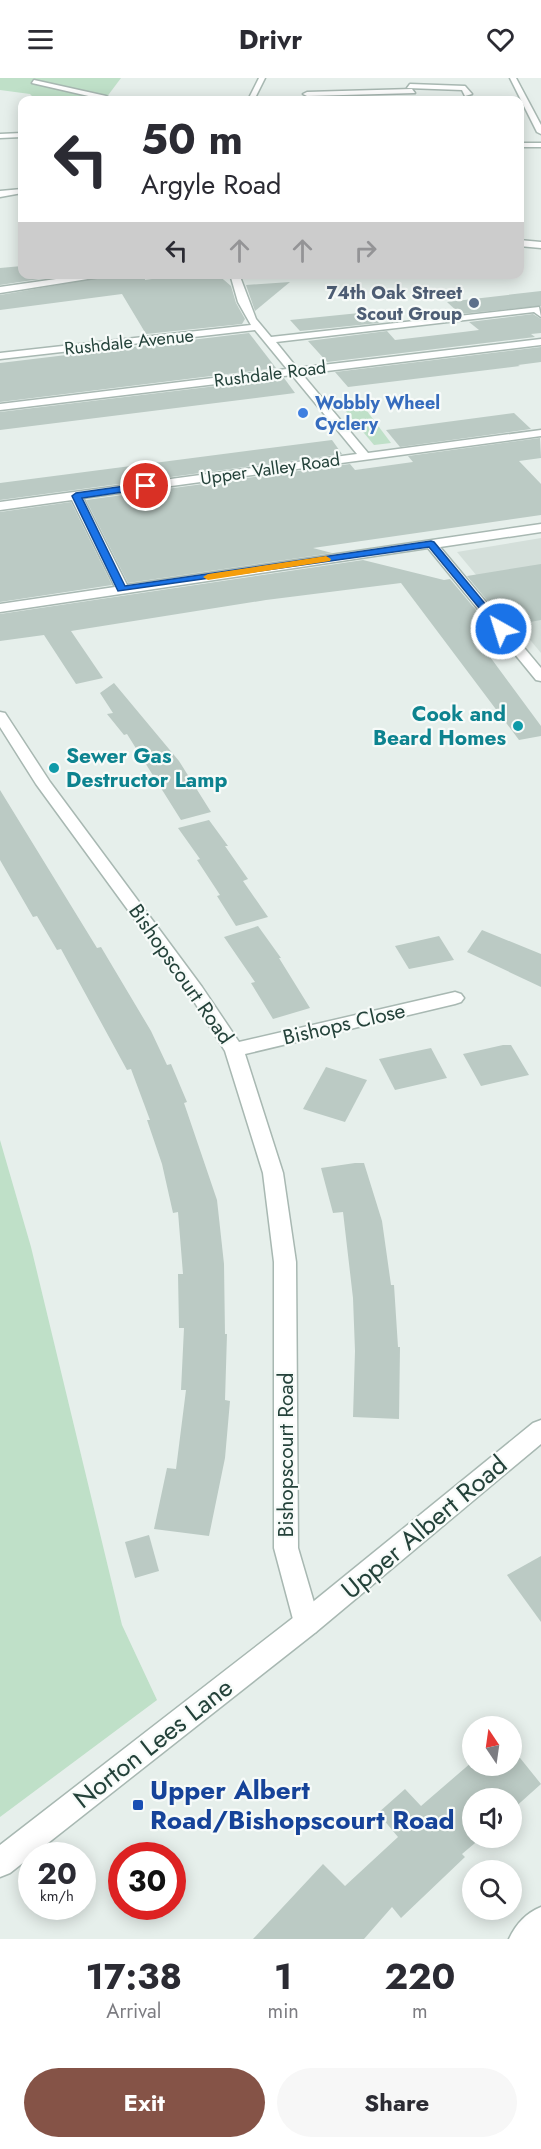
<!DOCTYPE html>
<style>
:root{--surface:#fff;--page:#f7f7f7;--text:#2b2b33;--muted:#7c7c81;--accent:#855347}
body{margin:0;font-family:Jost,sans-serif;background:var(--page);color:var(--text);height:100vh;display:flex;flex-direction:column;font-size:22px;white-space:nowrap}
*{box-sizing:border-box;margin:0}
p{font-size:20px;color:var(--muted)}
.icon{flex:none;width:33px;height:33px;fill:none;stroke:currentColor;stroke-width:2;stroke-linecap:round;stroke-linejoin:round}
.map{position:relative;height:1861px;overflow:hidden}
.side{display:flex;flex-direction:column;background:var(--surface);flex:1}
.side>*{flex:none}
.banner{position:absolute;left:18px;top:18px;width:506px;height:183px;border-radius:12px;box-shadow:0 3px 15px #0003;background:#fff;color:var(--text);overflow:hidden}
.needle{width:39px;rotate:347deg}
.controls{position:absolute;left:462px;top:1638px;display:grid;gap:12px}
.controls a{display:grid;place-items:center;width:60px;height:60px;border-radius:50%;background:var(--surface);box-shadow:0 3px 15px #0003;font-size:30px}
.speed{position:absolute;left:18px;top:1764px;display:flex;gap:12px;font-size:30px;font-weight:700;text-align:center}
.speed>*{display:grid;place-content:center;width:78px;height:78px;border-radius:50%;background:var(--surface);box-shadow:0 3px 15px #0003;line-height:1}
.speed small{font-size:15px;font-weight:400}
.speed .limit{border:9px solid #d22;background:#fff;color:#111}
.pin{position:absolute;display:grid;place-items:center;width:51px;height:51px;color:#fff;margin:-26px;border:3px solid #fff;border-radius:50%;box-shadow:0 2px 6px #0007}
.me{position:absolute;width:66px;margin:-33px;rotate:321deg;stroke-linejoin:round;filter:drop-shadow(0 0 4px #0008)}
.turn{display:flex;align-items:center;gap:21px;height:126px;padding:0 24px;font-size:27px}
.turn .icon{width:78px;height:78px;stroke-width:2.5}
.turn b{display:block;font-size:42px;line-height:51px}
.lanes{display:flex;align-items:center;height:57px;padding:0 24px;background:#0003;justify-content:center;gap:30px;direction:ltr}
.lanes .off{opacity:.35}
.eta{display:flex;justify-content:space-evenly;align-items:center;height:102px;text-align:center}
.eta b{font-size:36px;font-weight:700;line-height:42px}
.button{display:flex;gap:12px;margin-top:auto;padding:12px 24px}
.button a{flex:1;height:69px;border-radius:36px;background:var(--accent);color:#fff;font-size:24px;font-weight:700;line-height:69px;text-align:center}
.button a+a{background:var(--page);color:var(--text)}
header{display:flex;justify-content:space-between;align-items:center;height:78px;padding:0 24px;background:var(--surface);font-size:27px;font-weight:700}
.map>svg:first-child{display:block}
</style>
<header><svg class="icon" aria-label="menu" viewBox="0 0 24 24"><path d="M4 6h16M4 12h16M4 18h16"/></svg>Drivr<svg class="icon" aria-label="heart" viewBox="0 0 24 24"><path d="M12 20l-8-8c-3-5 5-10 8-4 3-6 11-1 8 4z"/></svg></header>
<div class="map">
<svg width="541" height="1861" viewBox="0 0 541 1861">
<rect width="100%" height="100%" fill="#e6efeb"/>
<polygon fill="#d4dfda" points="541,460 541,575 457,474"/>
<g fill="#bfe0c8">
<polygon points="0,0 121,0 106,20 100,22 36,22 30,16 0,12"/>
<polygon points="364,329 391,365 374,367 344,331"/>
<polygon points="0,1062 31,1169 122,1547 157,1622 0,1739"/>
</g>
<g fill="#bbcac4">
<polygon points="22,188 22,196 72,196 0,207 0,190"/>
<polygon points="121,196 145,196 145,202 186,196 217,196 231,208 236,225 245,241 242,246 146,256 122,216 0,232 0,217"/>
<polygon points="290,204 255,233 246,207"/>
<polygon points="541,213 541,228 460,236 447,224"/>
<polygon points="369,234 379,245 300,253 290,242"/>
<polygon points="533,236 541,241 541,255 531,256 535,259 327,284 308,263 387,253 395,262 463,254 479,252 469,244"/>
<polygon points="249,255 276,290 0,324 0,285"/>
<polygon points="541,269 541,284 518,287 520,288 348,309 335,294"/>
<polygon points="284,300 295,315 0,352 0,334"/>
<polygon points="514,335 531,351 400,369 386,352"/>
<polygon points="540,360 541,380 519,383 541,406 541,437 313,470 332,475 128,505 86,422 350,386 355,392 413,384 408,378"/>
<polygon points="332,362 342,376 0,422 0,405"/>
<polygon points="71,424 112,507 0,524 0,434"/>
<polygon points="363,482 444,502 450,501 491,550 471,553 541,648 541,658 519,662 401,505 266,522 71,553 103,600 76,606 44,557 0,563 0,536"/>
<polygon points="541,486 541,542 508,548 467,498"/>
<polygon points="114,605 179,683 211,734 181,742 127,656 124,657 107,636 113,635 100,615"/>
<polygon points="0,712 97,870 101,869 151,953 167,987 171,986 187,1024 184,1025 217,1122 224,1186 225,1256 227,1256 225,1322 230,1323 225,1380 209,1458 154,1451 167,1390 176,1391 186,1312 181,1312 184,1250 179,1250 178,1196 183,1196 178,1134 173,1135 162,1086 147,1042 150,1042 131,991 127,992 61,871 57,872 37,838 33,839 0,782"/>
<polygon points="209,742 228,768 225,768 248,801 243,803 268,839 236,848 217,818 220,817 197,782 200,781 178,750"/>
<polygon points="258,848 281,880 279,880 310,930 273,941 251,905 255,904 224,859"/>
<polygon points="482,852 541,876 541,909 467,874"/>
<polygon points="439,858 454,882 409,891 395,868"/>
<polygon points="503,967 511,967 529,997 481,1008 463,976"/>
<polygon points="431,970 447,1000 395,1012 379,981"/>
<polygon points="326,989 367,1002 345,1044 303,1031"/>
<polygon points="355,1085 364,1085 382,1143 391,1207 394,1207 398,1269 400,1269 399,1341 353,1339 355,1273 353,1220 343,1134 333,1135 321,1090"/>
<polygon points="149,1457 159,1493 135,1500 125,1464"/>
<polygon points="541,1478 541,1544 507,1497"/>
<polygon points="512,1670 541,1706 512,1732 512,1720 472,1720 472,1760 481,1760 462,1776 465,1779 401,1840 392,1829 364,1861 253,1861 323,1786 345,1808 398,1759 378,1735 405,1711 421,1728 472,1684 472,1688 512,1688"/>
</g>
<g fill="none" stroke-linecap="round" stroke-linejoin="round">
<defs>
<g id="minor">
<polygon points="259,0 265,0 254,22 248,22"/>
<polygon points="34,2 106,18 110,20 106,22 32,5"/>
<polygon points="410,6 465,8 472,16 465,18 462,12 407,10"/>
<polygon points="412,11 415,15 307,18 303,16 307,14"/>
<polygon points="22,55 22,59 0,60 0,56"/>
<rect x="519" y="65" width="22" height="4"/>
<polygon points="22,111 22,115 0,119 0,113"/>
<polygon points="519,162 541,164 541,170 519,168"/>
<polygon points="91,196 119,196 0,215 0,209"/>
<polygon points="230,196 239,196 256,241 271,259 539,229 541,239 534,234 276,264 297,290 541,261 541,267 302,296 368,375 541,352 541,358 83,420 127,507 541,446 541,454 440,469 541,590 541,603 536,602 428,470 0,534 0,526 115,509 72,422 0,432 0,424 357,376 292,297 0,332 0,326 287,291 255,252 0,281 0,275 251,247 238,224"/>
<polygon points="0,634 5,635 50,704 202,909 239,964 455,914 461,916 464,920 461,924 455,926 245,976 283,1095 296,1184 298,1470 320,1545 316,1554 307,1557 298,1554 294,1545 274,1470 274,1184 263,1095 225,973 190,917 36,706 0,649"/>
<path d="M541 1829V1861H509C516 1846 526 1835 541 1829Z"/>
</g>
<g id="tertiary">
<polygon points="510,0 516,0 541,47 541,56 537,54"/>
<polygon points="541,1342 541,1366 316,1554 10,1795 0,1799 0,1767 298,1536 533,1345"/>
</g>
</defs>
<use href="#minor" stroke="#a8b8b2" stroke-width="3"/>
<use href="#tertiary" stroke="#a8b8b2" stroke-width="3"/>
<use href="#minor" fill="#fff" fill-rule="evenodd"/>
<use href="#tertiary" fill="#fff" fill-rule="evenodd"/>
</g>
<polygon fill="#1a73e8" stroke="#114b97" stroke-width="1.5" points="146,405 149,406 149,410 82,420 125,508 431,463 434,464 506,551 498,553 429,469 118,513 72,418 76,415"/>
<polygon fill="#f59e0b" points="326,478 331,481 330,483 208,502 203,499 208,496"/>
<circle fill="#5c6f8a" stroke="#f7fbf9" stroke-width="2" cx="474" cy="225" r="6"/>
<circle fill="#3f7fe0" stroke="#f7fbf9" stroke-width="2" cx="303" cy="335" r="6"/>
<g fill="#0f9aa8" stroke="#f7fbf9" stroke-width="2">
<circle cx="518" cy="648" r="6"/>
<circle cx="54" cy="690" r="6"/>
</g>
<rect fill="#1a4fb4" stroke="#f7fbf9" stroke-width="2" x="132" y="1721" width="12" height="12" rx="3"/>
<g text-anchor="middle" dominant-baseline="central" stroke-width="4.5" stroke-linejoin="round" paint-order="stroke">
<g font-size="18" font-weight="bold" fill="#4e5e75" stroke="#f7fbf9" text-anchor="end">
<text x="462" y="215">74th Oak Street<tspan x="462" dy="21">Scout Group</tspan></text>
</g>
<g font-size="18" fill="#24423a" stroke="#f7fbf9">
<text transform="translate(129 264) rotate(-6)">Rushdale Avenue</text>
<text transform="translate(270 296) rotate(-7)">Rushdale Road</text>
<text transform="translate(270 391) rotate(-8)">Upper Valley Road</text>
</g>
<g font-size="18" font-weight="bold" fill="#366cbe" stroke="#f7fbf9" text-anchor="start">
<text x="315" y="325">Wobbly Wheel<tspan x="315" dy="21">Cyclery</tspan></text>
</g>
<g font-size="21" font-weight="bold" fill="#0d838f" stroke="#f7fbf9" text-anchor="end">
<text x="506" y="636">Cook and<tspan x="506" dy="24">Beard Homes</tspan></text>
<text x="66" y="678" text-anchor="start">Sewer Gas<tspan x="66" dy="24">Destructor Lamp</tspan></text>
</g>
<g font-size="21" fill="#24423a" stroke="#f7fbf9">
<text transform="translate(181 896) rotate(55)">Bishopscourt Road</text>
<text transform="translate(344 946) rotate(-13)">Bishops Close</text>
<text transform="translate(286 1377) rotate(-90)">Bishopscourt Road</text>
</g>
<g font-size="26" fill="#24423a" stroke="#f7fbf9">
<text transform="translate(424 1449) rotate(-40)">Upper Albert Road</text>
<text transform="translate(153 1665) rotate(-38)">Norton Lees Lane</text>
</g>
<g font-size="26" font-weight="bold" fill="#164399" stroke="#f7fbf9" text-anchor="start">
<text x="150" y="1712">Upper Albert<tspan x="150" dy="30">Road/Bishopscourt Road</tspan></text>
</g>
</g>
</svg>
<div class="controls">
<a><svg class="needle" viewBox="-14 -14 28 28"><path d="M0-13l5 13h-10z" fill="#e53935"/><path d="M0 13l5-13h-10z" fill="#7c7c81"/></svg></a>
<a><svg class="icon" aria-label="sound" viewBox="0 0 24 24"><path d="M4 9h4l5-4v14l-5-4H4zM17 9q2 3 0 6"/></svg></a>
<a><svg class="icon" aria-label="search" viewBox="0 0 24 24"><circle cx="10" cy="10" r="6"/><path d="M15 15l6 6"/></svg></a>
</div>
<div class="speed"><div>20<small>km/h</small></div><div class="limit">30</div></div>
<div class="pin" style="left:146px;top:408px;background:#d93025"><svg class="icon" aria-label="arrive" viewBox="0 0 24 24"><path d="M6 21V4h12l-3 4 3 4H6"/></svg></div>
<svg class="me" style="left:501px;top:551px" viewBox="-20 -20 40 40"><circle r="17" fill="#1a73e8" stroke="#fff" stroke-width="3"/><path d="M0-11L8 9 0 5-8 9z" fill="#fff"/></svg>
<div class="banner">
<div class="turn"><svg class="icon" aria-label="left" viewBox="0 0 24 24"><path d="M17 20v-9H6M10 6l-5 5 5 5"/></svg><div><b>50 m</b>Argyle Road</div></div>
<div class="lanes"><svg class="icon" aria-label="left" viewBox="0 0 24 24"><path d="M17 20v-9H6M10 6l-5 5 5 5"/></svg><svg class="icon off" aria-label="ahead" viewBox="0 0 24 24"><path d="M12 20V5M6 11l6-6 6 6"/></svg><svg class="icon off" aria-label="ahead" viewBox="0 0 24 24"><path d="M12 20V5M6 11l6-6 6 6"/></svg><svg class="icon off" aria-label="right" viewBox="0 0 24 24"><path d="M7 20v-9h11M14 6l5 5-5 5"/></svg></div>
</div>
</div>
<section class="side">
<div class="eta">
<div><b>17:38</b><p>Arrival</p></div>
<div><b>1</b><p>min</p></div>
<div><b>220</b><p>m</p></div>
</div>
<div class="button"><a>Exit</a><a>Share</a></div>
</section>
